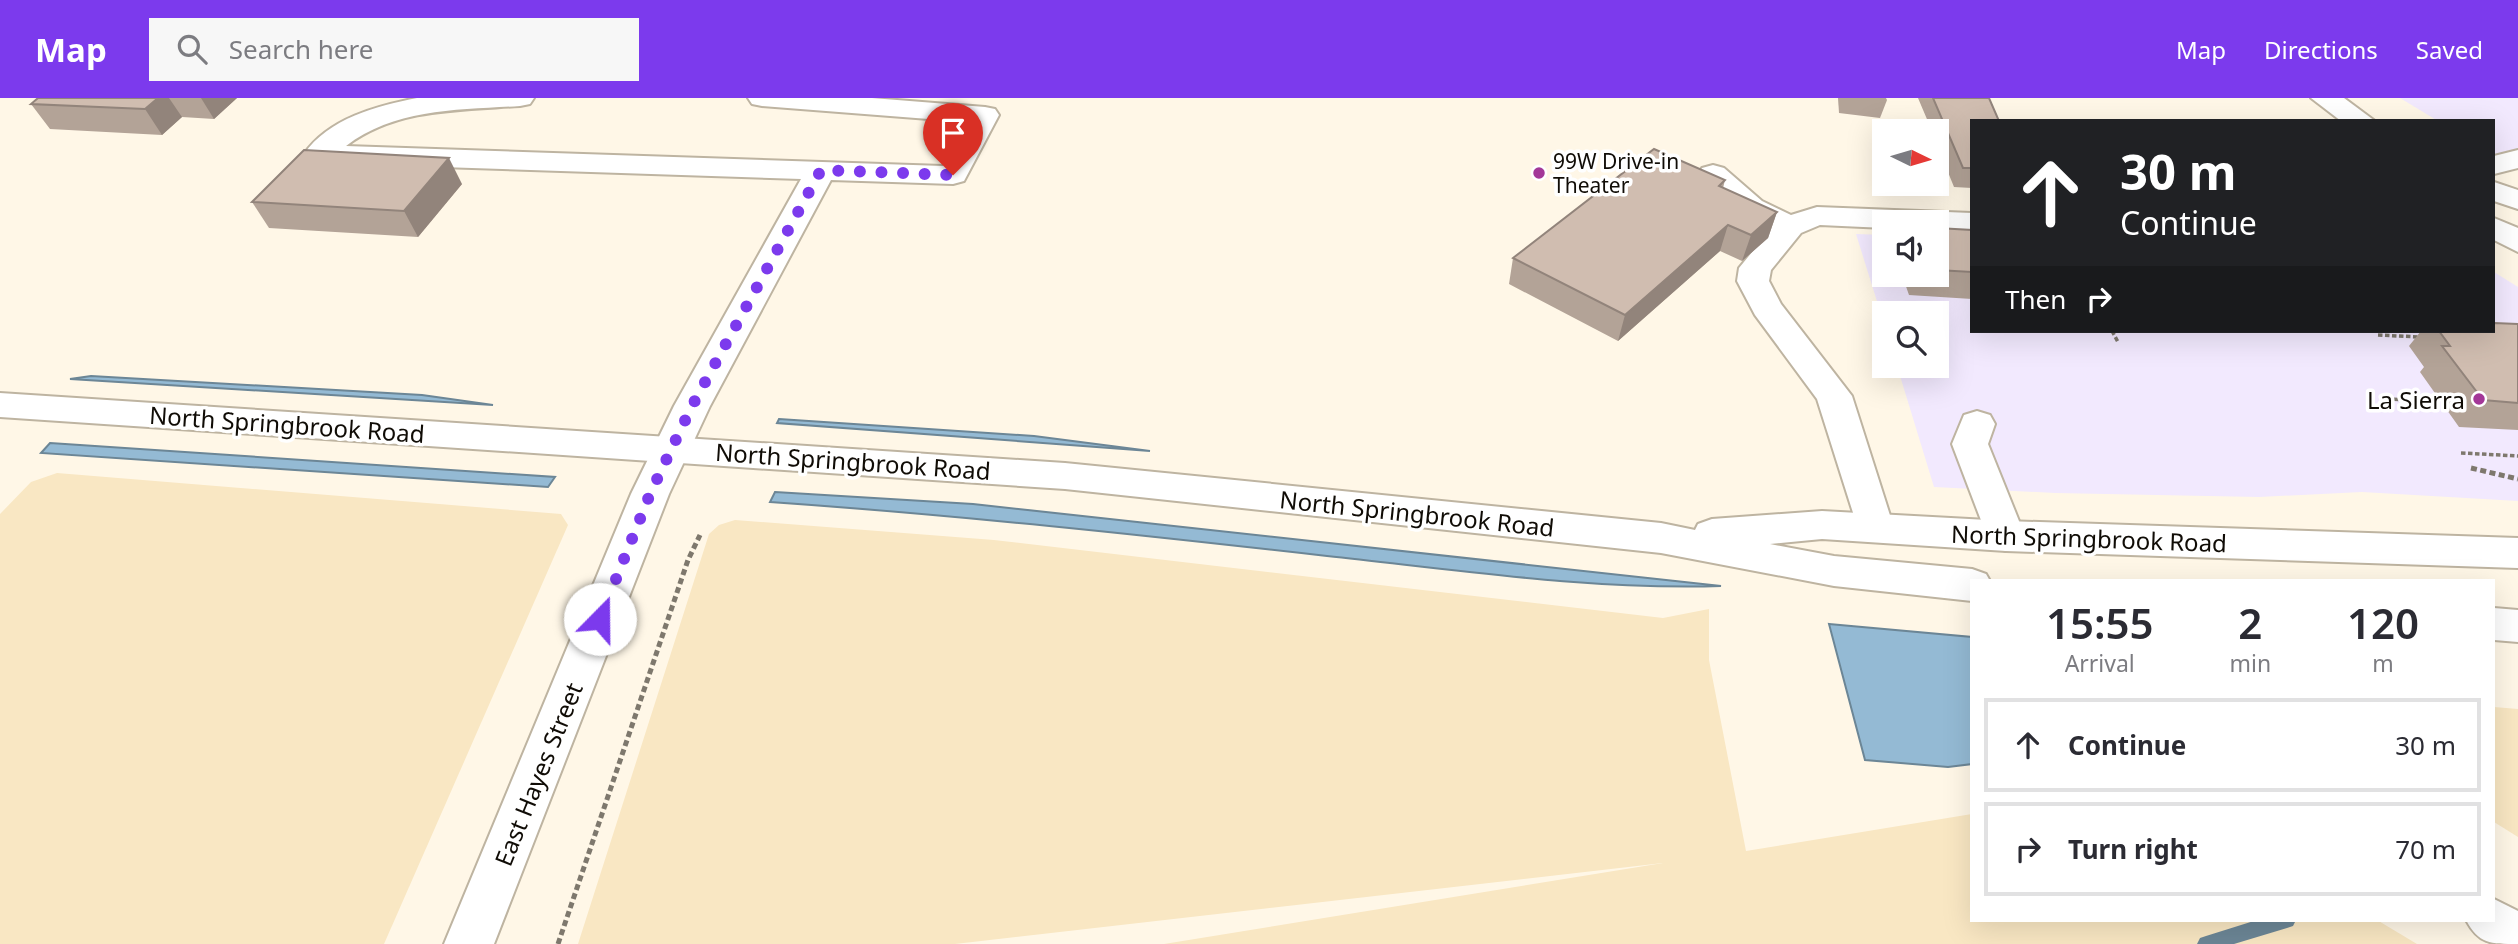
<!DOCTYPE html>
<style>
:root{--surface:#fff;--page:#f7f7f7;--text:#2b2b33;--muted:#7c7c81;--line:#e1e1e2;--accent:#7c3aed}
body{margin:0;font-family:"Noto Sans",sans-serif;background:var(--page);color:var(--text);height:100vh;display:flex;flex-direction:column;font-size:26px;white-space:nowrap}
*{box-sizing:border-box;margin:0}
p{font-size:23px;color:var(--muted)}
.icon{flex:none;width:38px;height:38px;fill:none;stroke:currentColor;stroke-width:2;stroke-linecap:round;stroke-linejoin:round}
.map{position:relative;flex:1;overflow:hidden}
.panel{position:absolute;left:1970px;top:481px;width:525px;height:343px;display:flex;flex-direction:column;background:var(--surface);border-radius:0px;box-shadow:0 7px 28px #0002}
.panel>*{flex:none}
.banner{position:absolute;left:1970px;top:21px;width:525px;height:214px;border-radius:0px;box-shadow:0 7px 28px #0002;background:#202124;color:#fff;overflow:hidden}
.needle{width:46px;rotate:95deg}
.buttons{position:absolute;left:1872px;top:21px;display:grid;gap:14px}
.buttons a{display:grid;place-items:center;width:77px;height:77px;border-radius:0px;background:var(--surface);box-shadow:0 7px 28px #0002;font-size:35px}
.pin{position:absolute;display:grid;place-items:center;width:60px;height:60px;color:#fff;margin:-72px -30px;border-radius:50% 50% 50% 0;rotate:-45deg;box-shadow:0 0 7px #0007}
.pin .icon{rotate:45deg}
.me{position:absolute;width:77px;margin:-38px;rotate:22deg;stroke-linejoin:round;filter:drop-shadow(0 0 5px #0008)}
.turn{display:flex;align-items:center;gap:24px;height:147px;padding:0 35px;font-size:32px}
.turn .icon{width:91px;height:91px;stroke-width:2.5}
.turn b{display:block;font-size:49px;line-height:60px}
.then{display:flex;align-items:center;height:66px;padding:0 35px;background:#0003;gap:14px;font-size:26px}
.eta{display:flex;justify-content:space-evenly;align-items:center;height:119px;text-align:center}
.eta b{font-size:42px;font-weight:600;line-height:49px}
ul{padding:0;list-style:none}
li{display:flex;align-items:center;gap:21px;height:94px;margin:0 14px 10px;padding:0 21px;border:4px solid var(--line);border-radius:0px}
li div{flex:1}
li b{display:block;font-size:26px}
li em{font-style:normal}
header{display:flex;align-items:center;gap:42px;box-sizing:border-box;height:98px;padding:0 35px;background:var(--accent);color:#fff}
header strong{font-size:33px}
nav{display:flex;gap:38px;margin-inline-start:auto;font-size:24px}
.search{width:490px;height:63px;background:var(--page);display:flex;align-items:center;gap:18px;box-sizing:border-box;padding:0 24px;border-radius:0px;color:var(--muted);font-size:26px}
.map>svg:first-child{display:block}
</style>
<header>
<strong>Map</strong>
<div class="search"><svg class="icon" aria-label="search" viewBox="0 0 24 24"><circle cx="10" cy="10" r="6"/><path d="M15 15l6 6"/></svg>Search here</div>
<nav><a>Map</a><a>Directions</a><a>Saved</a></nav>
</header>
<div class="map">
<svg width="2518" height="846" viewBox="0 0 2518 846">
<rect width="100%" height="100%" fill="#fff7e7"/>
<g fill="#f2e9fe">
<polygon points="2400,0 2518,0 2518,71 2494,57 2494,23 2438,23"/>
<polygon points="1856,136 1885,137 1885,177 1937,177 1972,142 1972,233 2494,233 2494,174 2518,189 2518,403 2362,394 2259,399 2055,395 1934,389 1897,268 1937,268 1937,215 1885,215 1885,229"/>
</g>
<g fill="#f9e7c3">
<polygon points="57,375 561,416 568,427 384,846 0,846 0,416 31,384"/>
<polygon points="735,422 994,442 1663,520 1709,511 1709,562 1746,753 1972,716 1972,822 2377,822 2417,846 1164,846 1663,765 955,846 578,846 709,436 719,427"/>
<polygon points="2494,609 2518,611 2518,739 2494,724"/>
</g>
<g fill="#94bad4" stroke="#6c8696" stroke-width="2">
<polygon points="91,278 422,297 493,307 70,281"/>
<polygon points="779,321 1034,338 1150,353 777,325"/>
<polygon points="50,345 555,379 548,389 41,355"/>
<path d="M775 394 973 406 1721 488C1590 492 1458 472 1327 458 1142 437 957 417 770 404Z"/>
<polygon points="1829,526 1972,539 1972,666 1948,669 1865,662"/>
</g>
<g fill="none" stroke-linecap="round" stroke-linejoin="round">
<polygon fill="#6c8696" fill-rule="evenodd" points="2257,822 2296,822 2293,828 2287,830 2234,846 2197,846 2200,840 2206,838"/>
<defs>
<g id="minor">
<path d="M417 0H534L530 6 520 8C460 12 396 10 346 48L943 68 967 24 762 8 752 6 748 0H872L985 9 995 11 999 17 964 83 953 86 831 82 710 308 669 396 494 846H444L631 396 674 308 801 81 319 65 309 62 304 56C329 20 377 8 417 0Z"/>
<polygon points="2518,52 2518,70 2494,76 2494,58"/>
<polygon points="1713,67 1724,70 1762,103 1791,117 1817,109 1972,115 1972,133 1937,132 1937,124 1885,124 1885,130 1820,127 1801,135 1771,172 1769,183 1781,206 1852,298 1894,430 1889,440 1875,444 1861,440 1817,301 1755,217 1737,183 1739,170 1771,131 1740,115 1702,82 1698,76 1702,70"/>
<polygon points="1977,313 1990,317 1995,326 1988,346 2025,438 2020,448 2006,453 1992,448 1987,438 1952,346 1964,317"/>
<path d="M2494 801 2518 813V846C2490 846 2479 846 2466 822H2494Z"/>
</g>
<g id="major">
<polygon points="2311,0 2344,0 2375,23 2341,23"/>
<polygon points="2494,84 2518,92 2518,111 2494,103"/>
<polygon points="2494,120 2518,130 2518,154 2494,142"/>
</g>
<g id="highway">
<polygon points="0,295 1065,365 1661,425 1695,432 1698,426 1712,421 1822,413 2006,423 2518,440 2518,470 2006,453 1822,441 1770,446 1834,458 1972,471 1986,476 1990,483 1972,483 1972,503 1834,488 1661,455 1065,391 0,319"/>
<polygon points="2494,510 2518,512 2518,544 2494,542"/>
</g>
</defs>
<use href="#minor" stroke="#beb4a1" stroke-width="4"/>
<use href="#major" stroke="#beb4a1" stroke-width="4"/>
<use href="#highway" stroke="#beb4a1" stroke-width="4"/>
<g stroke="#7e786d" stroke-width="3.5" stroke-dasharray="4.5 2.5" stroke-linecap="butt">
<polyline points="2112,233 2118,244"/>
<polyline points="2378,237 2419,239"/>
<polyline points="2387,301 2425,303"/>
<polyline points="2461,355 2518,358"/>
</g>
<g stroke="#7e786d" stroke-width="5" stroke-dasharray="6 3.5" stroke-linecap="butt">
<polyline points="2471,370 2518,381"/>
<polyline points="558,846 688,462 700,437"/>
</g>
<use href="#minor" fill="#fff" fill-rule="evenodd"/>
<use href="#major" fill="#fff" fill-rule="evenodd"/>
<use href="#highway" fill="#fff" fill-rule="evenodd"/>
</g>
<g fill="#b3a397">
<polygon points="38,0 237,0 214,21 182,19 162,37 50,31 31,6"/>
<polygon points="1838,0 1886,0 1887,2 1880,20 1839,15"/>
<polygon points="1918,0 1989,0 1972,23 1972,90 1954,89 1937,47 1937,33 1932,33"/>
<polygon points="1725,82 1723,90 1777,114 1768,140 1742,163 1720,153 1618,243 1509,186 1513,160"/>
<polygon points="462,86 418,139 269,130 252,104"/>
<polygon points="1937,130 1972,132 1972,201 1909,197 1902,177 1937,177"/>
<polygon points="2518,226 2518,332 2459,329 2420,274 2424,269 2409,248 2421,233 2494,233"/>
</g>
<g fill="#92847b">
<polygon points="158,0 169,0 182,19 162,37 145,11"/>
<polygon points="201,0 237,0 214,21"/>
<polygon points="449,60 462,86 418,139 404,113"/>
<polygon points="1777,114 1768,140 1742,163 1751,137"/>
<polygon points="1728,127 1720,153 1618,243 1625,217"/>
</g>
<g fill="#d0bdb0" stroke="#92847b" stroke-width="2">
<polygon points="38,0 158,0 145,11 31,6"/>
<polygon points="1933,0 1989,0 1999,23 1972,23 1972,70 1963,70"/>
<polygon points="1654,51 1725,82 1719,88 1777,114 1751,137 1728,127 1625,217 1513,160"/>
<polygon points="304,52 449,60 404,113 252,104"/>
<polygon points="1937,130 1972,132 1972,174 1937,172"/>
<polygon points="2494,225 2518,226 2518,305 2483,302 2442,248 2450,248 2439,233 2494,233"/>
</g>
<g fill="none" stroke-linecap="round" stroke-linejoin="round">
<polyline stroke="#7c3aed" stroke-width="12" stroke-dasharray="0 21.6" points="600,521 650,396 692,308 821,72 953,77"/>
</g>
<g fill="#a33798" stroke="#fff" stroke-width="2.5">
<circle cx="1539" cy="75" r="7"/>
<circle cx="2479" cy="301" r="7"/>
</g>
<g text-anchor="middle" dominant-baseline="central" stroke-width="7" stroke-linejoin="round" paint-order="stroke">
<g font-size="21" fill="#100c06" stroke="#fff" text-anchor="start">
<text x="1553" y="63">99W Drive-in<tspan x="1553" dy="24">Theater</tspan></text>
</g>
<g font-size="24" fill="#100c06" stroke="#fff" text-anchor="end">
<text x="2465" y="301">La Sierra</text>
</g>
<g font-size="24" fill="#100c06" stroke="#fff">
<text transform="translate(287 326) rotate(4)">North Springbrook Road</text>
<text transform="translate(853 363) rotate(4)">North Springbrook Road</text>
<text transform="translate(1417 415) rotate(6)">North Springbrook Road</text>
<text transform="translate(2089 440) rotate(2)">North Springbrook Road</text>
<text transform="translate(538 676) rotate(-68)">East Hayes Street</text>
</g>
</g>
</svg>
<div class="buttons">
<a><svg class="needle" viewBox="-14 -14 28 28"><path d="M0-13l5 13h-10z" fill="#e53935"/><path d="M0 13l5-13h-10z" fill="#7c7c81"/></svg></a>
<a><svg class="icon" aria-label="sound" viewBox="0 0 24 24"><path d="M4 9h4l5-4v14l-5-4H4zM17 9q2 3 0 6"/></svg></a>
<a><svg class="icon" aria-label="search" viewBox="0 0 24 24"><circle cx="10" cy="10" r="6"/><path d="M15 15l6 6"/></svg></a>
</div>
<div class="pin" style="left:953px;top:77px;background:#d93025"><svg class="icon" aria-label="arrive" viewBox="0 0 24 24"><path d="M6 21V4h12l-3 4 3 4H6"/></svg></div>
<svg class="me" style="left:600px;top:521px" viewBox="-20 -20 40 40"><circle r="19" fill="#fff"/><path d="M0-13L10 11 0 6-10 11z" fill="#7c3aed"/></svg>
<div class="banner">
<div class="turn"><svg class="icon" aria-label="ahead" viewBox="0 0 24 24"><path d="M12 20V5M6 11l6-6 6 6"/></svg><div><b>30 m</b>Continue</div></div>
<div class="then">Then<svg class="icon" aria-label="right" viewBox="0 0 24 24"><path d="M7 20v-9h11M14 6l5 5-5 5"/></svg></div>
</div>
<section class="panel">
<div class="eta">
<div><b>15:55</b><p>Arrival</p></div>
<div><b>2</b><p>min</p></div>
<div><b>120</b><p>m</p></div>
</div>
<ul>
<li><svg class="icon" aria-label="ahead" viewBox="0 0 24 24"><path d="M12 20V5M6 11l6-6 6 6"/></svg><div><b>Continue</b></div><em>30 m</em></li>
<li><svg class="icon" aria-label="right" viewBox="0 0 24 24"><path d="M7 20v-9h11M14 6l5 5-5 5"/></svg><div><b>Turn right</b></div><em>70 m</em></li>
</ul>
</section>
</div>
